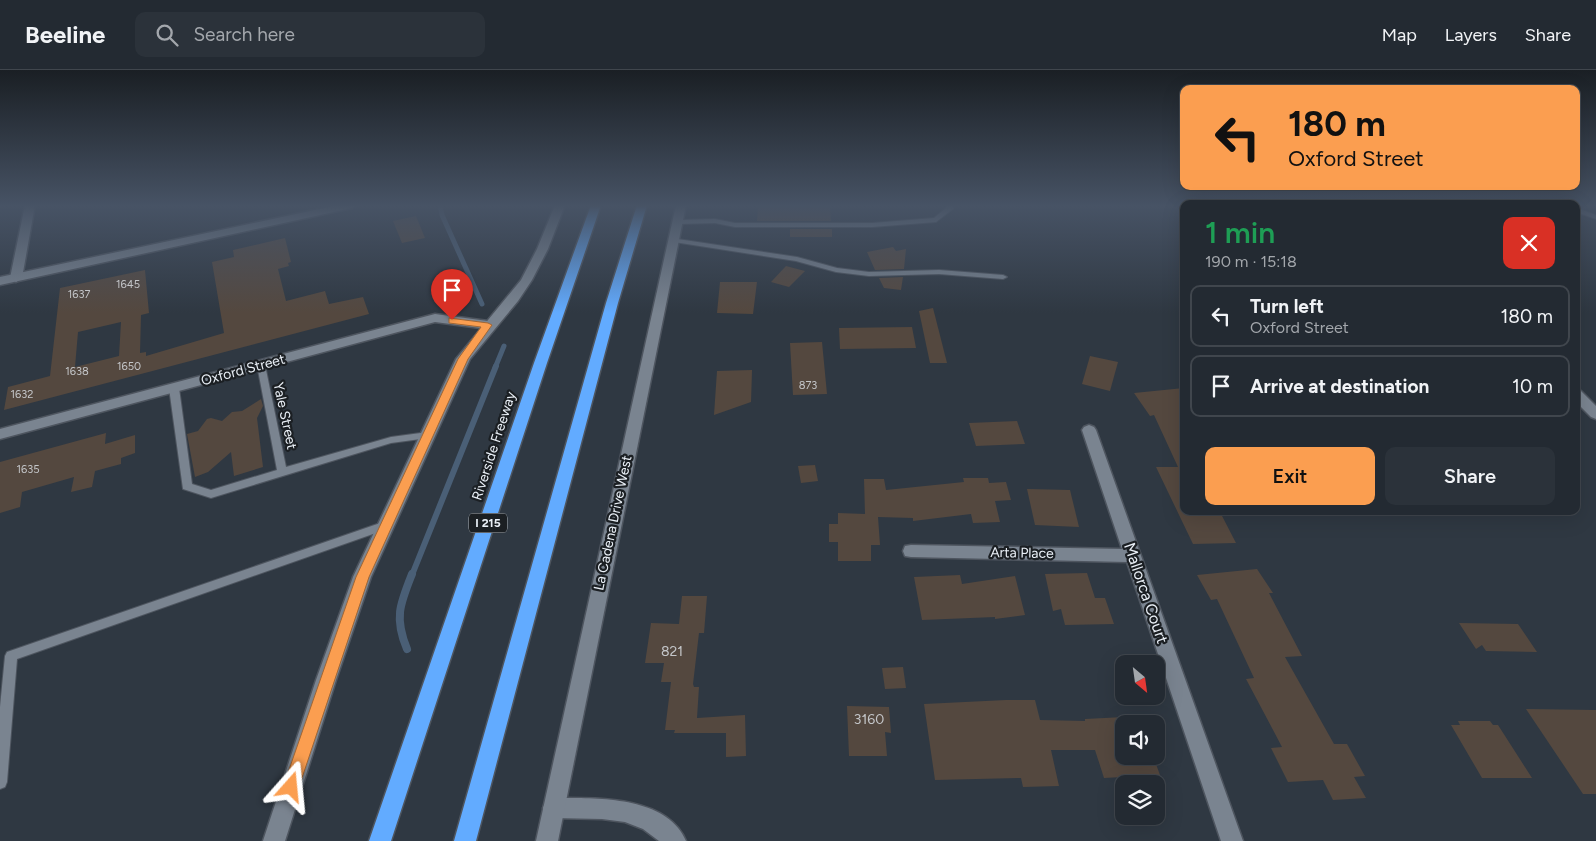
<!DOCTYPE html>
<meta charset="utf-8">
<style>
:root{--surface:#232a32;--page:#2b323a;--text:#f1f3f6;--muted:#a3a7ac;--line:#40464d;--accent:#fb9e50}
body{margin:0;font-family:Figtree,sans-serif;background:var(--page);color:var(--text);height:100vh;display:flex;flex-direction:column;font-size:19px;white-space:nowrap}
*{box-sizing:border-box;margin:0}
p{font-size:16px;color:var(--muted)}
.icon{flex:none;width:28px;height:28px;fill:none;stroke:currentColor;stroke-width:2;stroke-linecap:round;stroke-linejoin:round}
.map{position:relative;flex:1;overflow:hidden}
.details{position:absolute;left:1180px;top:130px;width:400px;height:315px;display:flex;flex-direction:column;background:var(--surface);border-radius:10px;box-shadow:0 5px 20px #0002,0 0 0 1px var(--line)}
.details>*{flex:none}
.top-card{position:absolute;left:1180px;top:15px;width:400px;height:105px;border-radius:10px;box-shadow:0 5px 20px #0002,0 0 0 1px var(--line);background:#fb9e50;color:#111;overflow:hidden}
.needle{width:32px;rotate:151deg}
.tools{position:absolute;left:1115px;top:585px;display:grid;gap:10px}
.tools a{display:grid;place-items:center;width:50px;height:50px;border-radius:10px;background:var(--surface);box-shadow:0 5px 20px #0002,0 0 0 1px var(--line);font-size:25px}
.pin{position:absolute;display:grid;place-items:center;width:42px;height:42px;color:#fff;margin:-51px -21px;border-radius:50% 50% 50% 0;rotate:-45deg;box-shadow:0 0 5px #0007}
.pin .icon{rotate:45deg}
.me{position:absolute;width:55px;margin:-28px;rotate:18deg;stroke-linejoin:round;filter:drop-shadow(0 0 4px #0008)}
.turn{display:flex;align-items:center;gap:18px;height:105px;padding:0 25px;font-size:22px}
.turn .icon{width:65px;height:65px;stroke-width:2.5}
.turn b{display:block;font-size:35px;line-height:42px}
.round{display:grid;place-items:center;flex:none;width:52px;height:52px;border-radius:10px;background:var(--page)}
.summary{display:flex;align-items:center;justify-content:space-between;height:85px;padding:0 25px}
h1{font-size:30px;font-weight:600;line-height:38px;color:#1e9e55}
.action{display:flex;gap:10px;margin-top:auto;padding:10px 25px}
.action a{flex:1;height:58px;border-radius:10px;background:var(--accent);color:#111;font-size:20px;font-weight:600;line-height:58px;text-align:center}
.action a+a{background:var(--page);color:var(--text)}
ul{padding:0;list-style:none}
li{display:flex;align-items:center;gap:15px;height:62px;margin:0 10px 8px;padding:0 15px;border:2px solid var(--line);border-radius:10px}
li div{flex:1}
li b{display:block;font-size:19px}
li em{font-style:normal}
header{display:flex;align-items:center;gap:30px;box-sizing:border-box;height:70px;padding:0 25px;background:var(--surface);border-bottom:1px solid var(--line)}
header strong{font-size:24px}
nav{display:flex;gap:28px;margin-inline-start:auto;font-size:18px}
.search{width:350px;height:45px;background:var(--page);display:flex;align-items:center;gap:12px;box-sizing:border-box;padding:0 18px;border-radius:10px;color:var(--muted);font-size:19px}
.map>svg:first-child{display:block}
</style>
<header>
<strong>Beeline</strong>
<div class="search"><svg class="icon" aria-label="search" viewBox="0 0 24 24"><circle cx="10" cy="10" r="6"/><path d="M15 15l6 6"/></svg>Search here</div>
<nav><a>Map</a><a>Layers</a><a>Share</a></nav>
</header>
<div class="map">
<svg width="1596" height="771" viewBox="0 0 1596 771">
<rect width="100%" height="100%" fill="#2f3842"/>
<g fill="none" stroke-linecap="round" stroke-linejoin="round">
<g stroke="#4a5f76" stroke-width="5">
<polyline points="440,135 442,145 482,234"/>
<polyline points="495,298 504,276"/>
</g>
<polyline stroke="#4a5f76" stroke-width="6" points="412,505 496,296"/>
<path stroke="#4a5f76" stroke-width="8" d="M407 579C394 548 400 534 412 504"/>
</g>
<g fill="#54483f" fill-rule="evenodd">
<polygon points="758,135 830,135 831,151 757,151"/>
<polygon points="416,146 425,168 402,173 393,151"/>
<rect x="790" y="159" width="42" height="8"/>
<path d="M285 168 291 192 288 193 289 196 278 199 286 231 325 221 329 234 363 227 369 244 4 340 8 317 50 306 60 218 145 200 149 243 141 245 140 283 146 282V286L224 263 212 192 234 187 233 180ZM121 252 119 286 75 297 78 262Z"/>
<polygon points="893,177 896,181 906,179 904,199 875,200 867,182"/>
<polygon points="786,196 805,201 789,217 771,212"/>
<polygon points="903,207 901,220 884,218 879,208"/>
<polygon points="720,212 757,212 753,244 717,243"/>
<polygon points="933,238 947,293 930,293 919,241"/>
<polygon points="912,257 916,278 840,279 839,258"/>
<polygon points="822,272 827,324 793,325 790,273"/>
<polygon points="1090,286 1118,292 1110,321 1082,314"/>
<polygon points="752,300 751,332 714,345 717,301"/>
<polygon points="1184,318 1184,443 1220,442 1236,473 1193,474 1156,397 1178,397 1154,345 1150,346 1134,323"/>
<polygon points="261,329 263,336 257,348 263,397 234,406 231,382 208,402 195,407 187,364 198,361 207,349 211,348 222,351 232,342 242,341"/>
<polygon points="1017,351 1025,374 976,376 969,353"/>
<polygon points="106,363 105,374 135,365 135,383 121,388 121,394 95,401 92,417 71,422 74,407 22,422 20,437 0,443 0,392"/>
<polygon points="815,395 818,411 801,413 798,396"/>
<polygon points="963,408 988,408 989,413 1006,412 1011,430 995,431 1000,452 973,453 971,444 913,451 913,448 878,447 880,475 871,475 871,491 838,491 838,472 829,472 829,454 838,454 838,443 865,444 864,409 884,409 886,420 964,412"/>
<polygon points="1027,419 1070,420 1079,457 1035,455"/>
<polygon points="1257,499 1273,523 1269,523 1302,586 1285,587 1334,674 1347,674 1365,706 1354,707 1366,728 1333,730 1323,710 1288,712 1271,678 1282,677 1246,609 1254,608 1217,529 1211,530 1197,505"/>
<polygon points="1087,503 1095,528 1105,528 1114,554 1065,555 1061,539 1053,541 1045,504"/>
<polygon points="960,505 962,514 1015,506 1025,545 995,549 995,547 922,550 914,507"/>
<polygon points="682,526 707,526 704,563 699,563 693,614 694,617 699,617 697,648 745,645 746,686 726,687 726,663 674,663 675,660 665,660 671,612 661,612 664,593 645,593 651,553 679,554"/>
<polygon points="1459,553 1518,554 1537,582 1486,581 1482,575 1476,579"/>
<polygon points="903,597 906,618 885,619 882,598"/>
<polygon points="1006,630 1035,630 1040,650 1085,651 1085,649 1124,647 1124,686 1153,686 1160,705 1104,708 1095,680 1051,680 1059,716 1023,717 1021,708 935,710 924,634"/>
<polygon points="847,636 889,637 891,663 885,662 887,686 849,686"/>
<polygon points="1526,639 1596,640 1596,724 1583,724"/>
<polygon points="1458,651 1490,651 1493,655 1498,655 1532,708 1482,708 1451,655 1460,655"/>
</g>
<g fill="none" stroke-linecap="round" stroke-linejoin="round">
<defs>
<g id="lane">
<polygon points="946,135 952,135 954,138 936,152 872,157 735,157 715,153 677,154 673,152 677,150 715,149 735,153 872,153 934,148 946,138"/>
<polygon points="1576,138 1596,145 1596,149 1576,142"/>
<polygon points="671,168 797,187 837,198 869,202 939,200 1003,205 1007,207 1003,209 939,204 869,206 836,202 796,191 674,172 671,172"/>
<polygon points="261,292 265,295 286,397 391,367 428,362 433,365 428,368 391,373 211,428 183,419 169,318 174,315 179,318 192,414 211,420 277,400 257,295"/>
<polygon points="386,451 390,452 391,455 390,458 17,589 7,712 5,717 0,719 0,637 5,586 7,582"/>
</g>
<g id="street">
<polygon points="25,135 35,135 22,208 16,212 10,208"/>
<polygon points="435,244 488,251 494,255 488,259 435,252 0,369 0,359"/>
<polygon points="1576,320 1581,321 1596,336 1596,349 1591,347 1576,332"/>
<polygon points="1089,355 1094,357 1096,360 1243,771 1221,771 1127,492 911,487 905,486 903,481 905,476 911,475 1122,479 1082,360 1084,357"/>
<path d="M554 728C594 728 667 725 686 771H659L643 759 625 752 602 749 554 748 546 745 543 738 546 731Z"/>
</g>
<g id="secondary">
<polygon points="338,135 357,135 352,138 0,215 0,207"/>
<polygon points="555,135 565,135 548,179 532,210 518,231 470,289 371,507 336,610 285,771 263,771 316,610 353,507 456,289 521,210 537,179"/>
<polygon points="676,135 686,135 558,771 536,771"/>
</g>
<g id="highway">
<polygon points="591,135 601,135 547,293 391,771 369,771 534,293"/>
<polygon points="637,135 647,135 618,233 476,771 454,771 606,233"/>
</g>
</defs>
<use href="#lane" stroke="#4e555f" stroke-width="2"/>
<use href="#street" stroke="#4e555f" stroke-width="3"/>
<use href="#secondary" stroke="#4e555f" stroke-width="3"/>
<use href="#highway" stroke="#4e555f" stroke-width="3"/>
<use href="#lane" fill="#7a8490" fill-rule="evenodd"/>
<use href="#street" fill="#7a8490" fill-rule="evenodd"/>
<use href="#secondary" fill="#7a8490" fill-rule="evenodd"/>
<use href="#highway" fill="#62abff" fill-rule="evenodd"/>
</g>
<linearGradient id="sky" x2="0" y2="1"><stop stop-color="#1a1f24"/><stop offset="0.56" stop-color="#475365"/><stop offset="1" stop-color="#475365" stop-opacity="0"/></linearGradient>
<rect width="1596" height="243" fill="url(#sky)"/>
<polygon fill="#fb9e50" stroke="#a36734" points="449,248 488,253 492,255 468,289 369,507 297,723 291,725 286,723 283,717 356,507 458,289 481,257 449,253"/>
<g text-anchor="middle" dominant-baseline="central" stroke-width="4.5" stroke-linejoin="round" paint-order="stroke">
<g font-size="11" fill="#c4c6c9">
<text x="128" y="214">1645</text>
<text x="79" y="224">1637</text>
<text x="129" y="296">1650</text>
<text x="77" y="301">1638</text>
<text x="808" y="315">873</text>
<text x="22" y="324">1632</text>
<text x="28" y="399">1635</text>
</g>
<rect fill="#1b1f23" stroke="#acb1b7" stroke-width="1" x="469" y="443.5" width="38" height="19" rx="4"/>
<g font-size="12" font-weight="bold" fill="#eaf0f7">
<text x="488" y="453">I 215</text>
</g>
<g font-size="14" fill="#eaf0f7" stroke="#1b1f23">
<text transform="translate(243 300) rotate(-15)">Oxford Street</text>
<text transform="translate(285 346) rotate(78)">Yale Street</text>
<text transform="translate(494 376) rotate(-72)">Riverside Freeway</text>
<text transform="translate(613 453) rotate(-78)">La Cadena Drive West</text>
<text transform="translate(1022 483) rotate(1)">Arta Place</text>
</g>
<g font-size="14" fill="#c4c6c9">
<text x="672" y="581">821</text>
<text x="869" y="649">3160</text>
</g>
<g font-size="16" fill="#eaf0f7" stroke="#1b1f23">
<text transform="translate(1146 523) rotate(71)">Mallorca Court</text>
</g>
</g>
</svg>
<div class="tools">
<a><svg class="needle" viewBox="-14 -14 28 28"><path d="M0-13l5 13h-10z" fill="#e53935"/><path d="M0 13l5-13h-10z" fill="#a3a7ac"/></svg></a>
<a><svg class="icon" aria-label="sound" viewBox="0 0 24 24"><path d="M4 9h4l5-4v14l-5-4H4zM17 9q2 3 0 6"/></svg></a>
<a><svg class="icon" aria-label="layers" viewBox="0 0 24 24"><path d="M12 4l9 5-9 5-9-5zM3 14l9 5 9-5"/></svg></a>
</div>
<div class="pin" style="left:452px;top:250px;background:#d93025"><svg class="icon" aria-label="arrive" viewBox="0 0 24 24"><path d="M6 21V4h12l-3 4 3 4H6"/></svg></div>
<svg class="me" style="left:291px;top:717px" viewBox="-20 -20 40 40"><path d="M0-17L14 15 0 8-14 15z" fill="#fb9e50" stroke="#fff" stroke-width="4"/></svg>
<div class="top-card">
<div class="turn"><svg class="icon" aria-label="left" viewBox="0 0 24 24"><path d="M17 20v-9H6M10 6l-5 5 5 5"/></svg><div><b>180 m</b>Oxford Street</div></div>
</div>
<section class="details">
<div class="summary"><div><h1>1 min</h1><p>190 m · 15:18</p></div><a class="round" style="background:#d93025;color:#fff"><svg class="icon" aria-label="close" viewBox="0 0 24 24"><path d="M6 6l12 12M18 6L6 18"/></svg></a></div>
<ul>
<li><svg class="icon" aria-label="left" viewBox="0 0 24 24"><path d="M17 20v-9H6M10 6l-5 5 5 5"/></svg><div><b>Turn left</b><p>Oxford Street</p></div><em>180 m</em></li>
<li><svg class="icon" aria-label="arrive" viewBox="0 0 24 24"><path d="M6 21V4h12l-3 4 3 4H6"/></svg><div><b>Arrive at destination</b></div><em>10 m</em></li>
</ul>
<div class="action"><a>Exit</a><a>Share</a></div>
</section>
</div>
